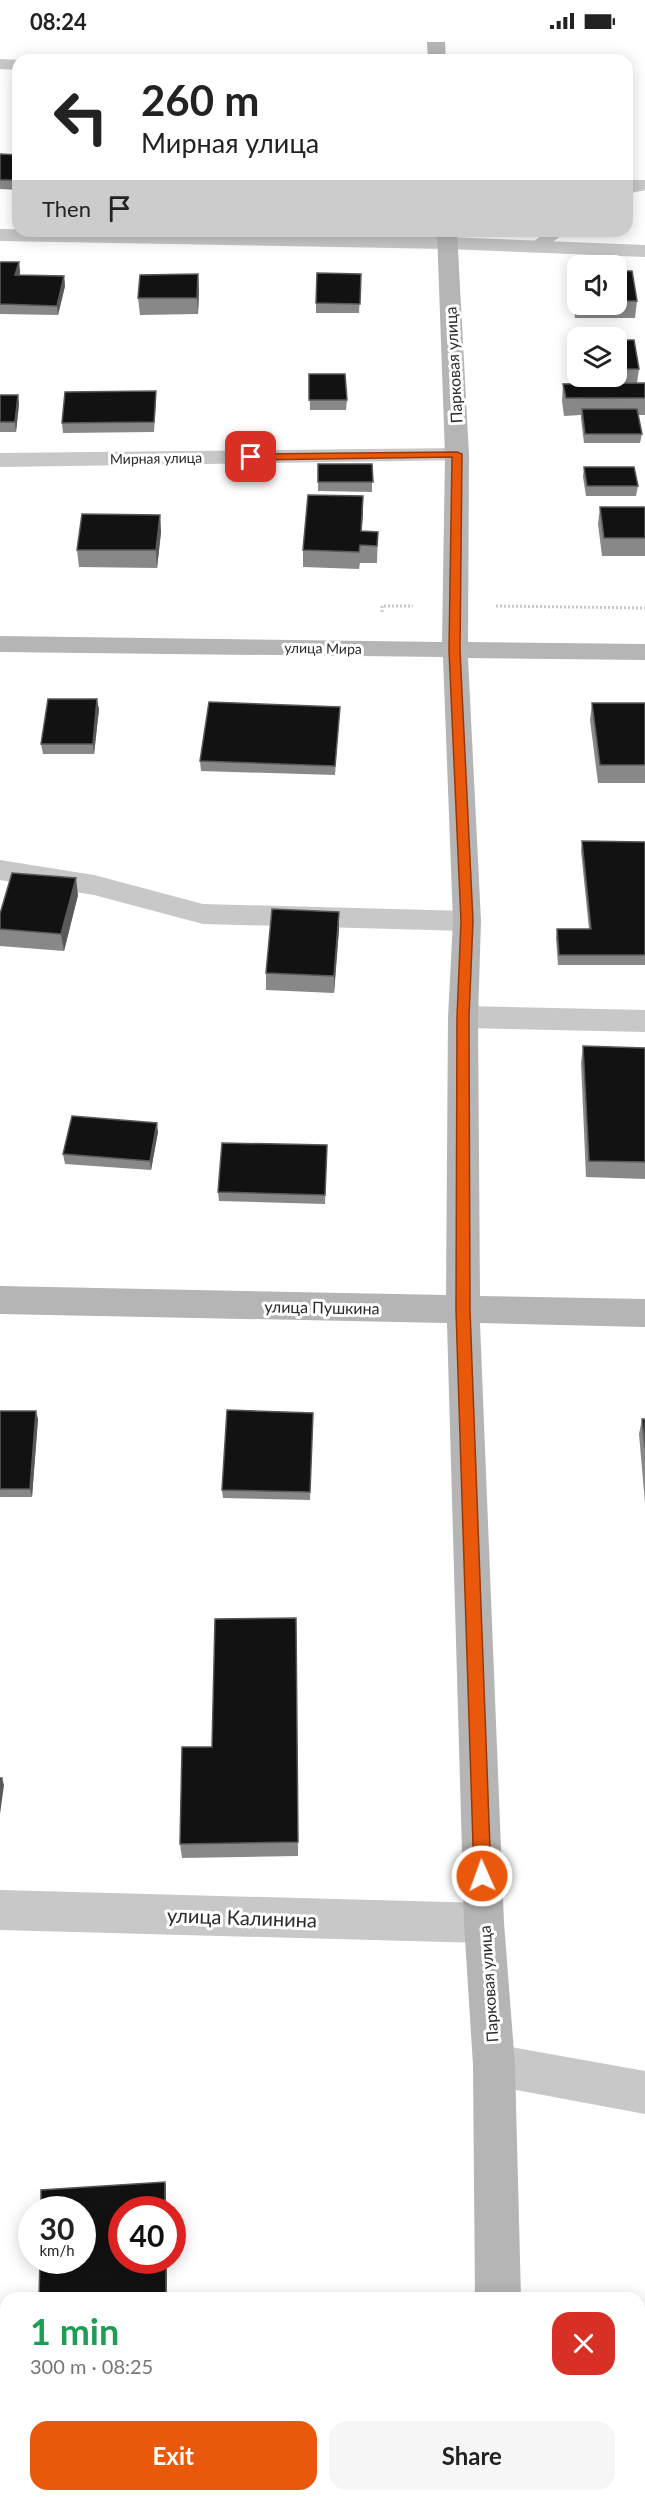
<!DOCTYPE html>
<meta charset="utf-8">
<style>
:root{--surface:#fff;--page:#f6f6f6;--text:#222;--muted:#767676;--accent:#ea580c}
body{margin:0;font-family:Lato,sans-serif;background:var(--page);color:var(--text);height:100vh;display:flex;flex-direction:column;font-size:22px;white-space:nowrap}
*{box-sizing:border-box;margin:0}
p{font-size:20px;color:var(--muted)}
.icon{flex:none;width:33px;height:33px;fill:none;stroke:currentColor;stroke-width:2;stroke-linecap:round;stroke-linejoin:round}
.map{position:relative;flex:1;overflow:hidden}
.details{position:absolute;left:0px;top:2250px;width:645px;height:210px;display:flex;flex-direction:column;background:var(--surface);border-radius:18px 18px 0 0;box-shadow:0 3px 15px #0003}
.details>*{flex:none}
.banner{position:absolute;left:12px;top:12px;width:621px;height:183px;border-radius:18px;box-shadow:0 3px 15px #0003;background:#fff;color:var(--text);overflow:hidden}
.controls{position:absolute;left:567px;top:213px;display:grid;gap:12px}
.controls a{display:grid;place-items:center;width:60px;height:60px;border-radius:12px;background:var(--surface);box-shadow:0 3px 15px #0003;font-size:30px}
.speed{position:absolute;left:18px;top:2154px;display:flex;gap:12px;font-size:30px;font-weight:700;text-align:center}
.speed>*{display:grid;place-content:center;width:78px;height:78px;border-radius:50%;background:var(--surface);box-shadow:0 3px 15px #0003;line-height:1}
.speed small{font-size:15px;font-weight:400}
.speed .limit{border:9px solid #d22;background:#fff;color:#111}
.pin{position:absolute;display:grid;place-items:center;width:51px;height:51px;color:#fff;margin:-26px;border-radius:12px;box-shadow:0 3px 9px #0006}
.me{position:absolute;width:66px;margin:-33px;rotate:358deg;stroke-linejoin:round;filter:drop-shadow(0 0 4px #0008)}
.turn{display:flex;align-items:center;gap:21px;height:126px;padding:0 30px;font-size:27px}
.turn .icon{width:78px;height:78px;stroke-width:2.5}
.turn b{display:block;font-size:42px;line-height:51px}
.then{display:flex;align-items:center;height:57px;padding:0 30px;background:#0003;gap:12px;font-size:22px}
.round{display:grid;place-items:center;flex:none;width:63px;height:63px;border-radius:18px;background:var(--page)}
.summary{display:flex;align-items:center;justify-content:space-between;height:102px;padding:0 30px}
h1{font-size:36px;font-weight:700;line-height:45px;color:#1e9e55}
.button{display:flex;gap:12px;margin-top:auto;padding:12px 30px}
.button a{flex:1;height:69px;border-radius:18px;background:var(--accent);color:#fff;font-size:24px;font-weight:700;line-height:69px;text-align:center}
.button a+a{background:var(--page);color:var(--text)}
.status{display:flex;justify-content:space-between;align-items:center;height:42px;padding:0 30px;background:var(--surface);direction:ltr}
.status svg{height:16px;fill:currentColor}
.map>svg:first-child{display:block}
</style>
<div class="status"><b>08:24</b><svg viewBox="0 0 49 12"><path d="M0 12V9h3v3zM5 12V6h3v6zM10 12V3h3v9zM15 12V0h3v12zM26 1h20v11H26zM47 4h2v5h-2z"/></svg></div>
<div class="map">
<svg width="645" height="2460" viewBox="0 0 645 2460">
<rect width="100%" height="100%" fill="#fff"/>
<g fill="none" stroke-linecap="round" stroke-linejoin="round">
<g stroke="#c8c8c8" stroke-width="3" stroke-dasharray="2 2" stroke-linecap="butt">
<polyline points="496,564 645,566"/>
<polyline points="382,570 382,564 413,564"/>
</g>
<g fill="#c8c8c8" fill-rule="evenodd">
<polygon points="634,138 645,138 645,148 627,152 627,140"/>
<polygon points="548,189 568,189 541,208 529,208 527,204"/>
</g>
<g fill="#c8c8c8" fill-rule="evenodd">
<polygon points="0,17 20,18 18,28 0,27"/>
<polygon points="0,187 447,195 645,203 645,215 447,207 0,199"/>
<polygon points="457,406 465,408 469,413 465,418 0,425 0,411"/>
<polygon points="0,818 94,833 203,862 467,869 477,872 481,879 477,886 467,889 203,882 94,853 0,838"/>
<polygon points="463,964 645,968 645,990 463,986 452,983 448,975 452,967"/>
<polygon points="0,1848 484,1861 498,1867 504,1881 498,1895 484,1901 0,1888"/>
<polygon points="494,2002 645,2029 645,2072 494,2044 479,2038 473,2023 479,2008"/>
<polygon points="0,2419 6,2419 6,2454 25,2454 23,2460 0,2460"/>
</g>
<g fill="#b5b5b5" fill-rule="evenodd">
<polygon points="427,0 445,0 446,18 428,18"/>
<polygon points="437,189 457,189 469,413 468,600 645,602 645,618 468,616 481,879 478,975 480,1254 645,1257 645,1285 480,1281 504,1881 515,2023 521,2256 475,2256 473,2023 464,1881 447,1281 0,1272 0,1244 446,1253 448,975 453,879 443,615 0,610 0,594 442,600 445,413"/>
<rect x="478" y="2454" width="48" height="6"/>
</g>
</g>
<g fill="#888">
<polygon points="0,112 18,113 18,148 0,147"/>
<polygon points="0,220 19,220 20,230 20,233 64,234 65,244 58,273 0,272"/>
<polygon points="573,228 578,228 578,262 616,262 616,229 637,259 635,276 575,276 571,245"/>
<polygon points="198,232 199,249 198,272 140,273 138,256"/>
<polygon points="361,232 359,271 316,271 316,261"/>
<polygon points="574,298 578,298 578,334 616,334 616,298 639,327 637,341 645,341 645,373 638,373 642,392 640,401 584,401 581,377 581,373 564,374 562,359 563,342 576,342 572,315"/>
<polygon points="309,332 347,358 346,368 310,368"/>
<polygon points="156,349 156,359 154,390 63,391 62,381"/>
<polygon points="0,353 18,353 19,362 16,390 0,390"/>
<polygon points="318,422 372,422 372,450 318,449"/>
<polygon points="584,425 638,444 636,454 586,454 583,435"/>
<polygon points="363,454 362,489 378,490 377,521 360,521 359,527 303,525 303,508"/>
<polygon points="600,465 645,465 645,514 602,514 598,482"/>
<polygon points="160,473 161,490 157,526 79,525 77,508"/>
<polygon points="592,661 645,661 645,741 598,741 590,678"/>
<polygon points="340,665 335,733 201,729 200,719"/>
<polygon points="99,667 94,712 43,712 41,702"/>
<polygon points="582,799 645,800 645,923 558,923 556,896 557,887 589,887 581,809"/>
<polygon points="78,853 64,909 0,904 0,872"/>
<polygon points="339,870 339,887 334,951 266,948 266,931"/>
<polygon points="583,1004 645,1006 645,1137 586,1135 581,1021"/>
<polygon points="158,1090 151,1128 65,1122 63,1112"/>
<polygon points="327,1103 325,1162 219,1159 218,1150"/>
<polygon points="0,1369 38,1377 32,1455 0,1455"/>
<polygon points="313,1371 310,1458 223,1456 222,1448"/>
<polygon points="642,1377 645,1377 645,1461 639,1392"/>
<polygon points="296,1576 298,1814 182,1816 180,1802 212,1705"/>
</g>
<g fill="#595959">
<polygon points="19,220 20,230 17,242 15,233"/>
<polygon points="198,232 199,249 198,272 197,256"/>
<polygon points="64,234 65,244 58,273 57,264"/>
<polygon points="18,353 19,362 16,390 15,380"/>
<polygon points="363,454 363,471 360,506 361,489"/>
<polygon points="160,473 161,490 157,526 156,508"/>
<polygon points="97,657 99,667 94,712 93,702"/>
<polygon points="76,836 78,853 64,909 61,892"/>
<polygon points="339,870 339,887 334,951 334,934"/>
<polygon points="157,1081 158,1090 151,1128 150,1119"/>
<polygon points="36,1369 38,1377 32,1455 30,1447"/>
<polygon points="2,1736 4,1743 0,1772 0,1749"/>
<polygon points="165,2140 166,2144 166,2168 165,2168"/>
<rect x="166" y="2218" width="1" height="38"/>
</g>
<g fill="#121212" stroke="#595959" stroke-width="1.5">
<polygon points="0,112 18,113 18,138 0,138"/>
<polygon points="0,220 19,220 15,233 64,234 57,264 0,262"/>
<polygon points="573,228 578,228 578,259 577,259"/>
<polygon points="616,229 632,229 637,259 616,259"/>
<polygon points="317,231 361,232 360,262 316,261"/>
<polygon points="198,232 197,256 138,256 140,233"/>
<polygon points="574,298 578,298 578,323"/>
<polygon points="616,298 634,298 639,327 616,327"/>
<polygon points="309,332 345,332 347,358 309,358"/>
<polygon points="645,341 645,356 566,356 563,342"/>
<polygon points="156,349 154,380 62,381 65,350"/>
<polygon points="0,353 18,353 15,380 0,380"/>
<polygon points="582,367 637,367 642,392 585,392"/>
<polygon points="318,422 372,422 373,440 318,440"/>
<polygon points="584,425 634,425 638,444 587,444"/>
<polygon points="308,453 363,454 361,489 378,490 377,504 360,503 359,510 303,508"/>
<polygon points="600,465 645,465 645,496 604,496"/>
<polygon points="82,472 160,473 156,508 77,508"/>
<polygon points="48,657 97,657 93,702 41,702"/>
<polygon points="209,660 340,665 335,724 200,719"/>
<polygon points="592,661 645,661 645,723 600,723"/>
<polygon points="582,799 645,800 645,913 559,913 557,887 591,887"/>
<polygon points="12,831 76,836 61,892 0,887 0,872"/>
<polygon points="272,867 339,870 334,934 266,931"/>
<polygon points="583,1004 645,1006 645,1120 589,1119"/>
<polygon points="72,1074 157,1081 150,1119 63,1112"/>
<polygon points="222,1101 327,1103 325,1153 218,1150"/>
<polygon points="227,1368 313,1371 310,1450 222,1448"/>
<polygon points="0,1369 36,1369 30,1447 0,1447"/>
<polygon points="642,1377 645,1377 645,1406"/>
<polygon points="296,1576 298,1800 180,1802 182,1705 212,1705 215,1577"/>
<polygon points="0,1736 2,1736 0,1749"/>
<polygon points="165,2140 165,2168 122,2168 122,2218 166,2218 166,2256 39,2256 40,2218 82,2218 82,2168 41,2168 41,2148"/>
</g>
<polygon fill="#ea580c" stroke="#983908" stroke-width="1.5" points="457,410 462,412 460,608 473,879 469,975 470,1268 491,1834 488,1840 482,1842 476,1840 474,1834 456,1268 457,975 461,879 449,608 452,415 251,418 246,415 251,412"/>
<g text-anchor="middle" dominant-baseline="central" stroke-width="6" stroke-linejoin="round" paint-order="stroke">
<g font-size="14" fill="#2b2b2b" stroke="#fff">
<text transform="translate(156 416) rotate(-1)">Мирная улица</text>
<text transform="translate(323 606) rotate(1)">улица Мира</text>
</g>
<g font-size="16" fill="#2b2b2b" stroke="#fff">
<text transform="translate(453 323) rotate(-93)">Парковая улица</text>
<text transform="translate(322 1265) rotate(1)">улица Пушкина</text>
<text transform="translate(488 1942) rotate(-94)">Парковая улица</text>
</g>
<g font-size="20" fill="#2b2b2b" stroke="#fff">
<text transform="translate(242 1875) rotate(2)">улица Калинина</text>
</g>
</g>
</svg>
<div class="controls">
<a><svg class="icon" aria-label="sound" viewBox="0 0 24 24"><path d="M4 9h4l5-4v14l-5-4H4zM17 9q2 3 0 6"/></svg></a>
<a><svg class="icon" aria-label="layers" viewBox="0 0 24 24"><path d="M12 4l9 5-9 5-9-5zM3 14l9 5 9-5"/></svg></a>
</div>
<div class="speed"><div>30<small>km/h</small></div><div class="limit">40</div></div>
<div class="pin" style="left:251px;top:415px;background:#d93025"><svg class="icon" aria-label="arrive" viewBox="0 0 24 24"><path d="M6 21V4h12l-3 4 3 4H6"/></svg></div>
<svg class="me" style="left:482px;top:1834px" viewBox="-20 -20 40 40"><circle r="17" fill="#ea580c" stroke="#fff" stroke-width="3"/><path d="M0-11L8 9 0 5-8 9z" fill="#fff"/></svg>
<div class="banner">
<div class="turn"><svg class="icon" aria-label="left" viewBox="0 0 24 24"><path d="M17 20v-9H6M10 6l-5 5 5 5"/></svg><div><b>260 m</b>Мирная улица</div></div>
<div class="then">Then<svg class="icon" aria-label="arrive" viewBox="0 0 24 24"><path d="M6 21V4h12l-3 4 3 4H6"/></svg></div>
</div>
<section class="details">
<div class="summary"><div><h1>1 min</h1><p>300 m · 08:25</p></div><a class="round" style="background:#d93025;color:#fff"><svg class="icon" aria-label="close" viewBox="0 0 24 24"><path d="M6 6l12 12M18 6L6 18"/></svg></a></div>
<div class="button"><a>Exit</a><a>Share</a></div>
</section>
</div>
